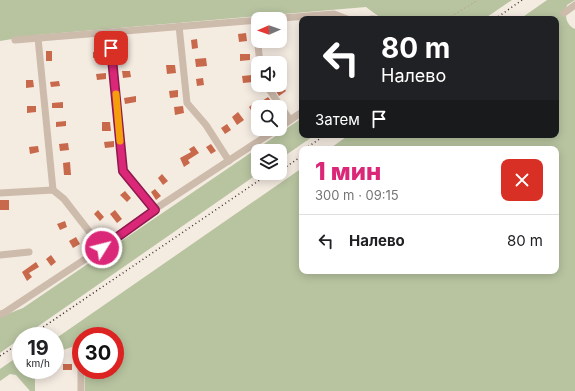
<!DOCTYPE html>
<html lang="ru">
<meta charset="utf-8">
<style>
:root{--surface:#fff;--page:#f2f2f2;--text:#202124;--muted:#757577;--line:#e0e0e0;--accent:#db2777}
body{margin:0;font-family:Inter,sans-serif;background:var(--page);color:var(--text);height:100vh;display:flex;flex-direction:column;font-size:15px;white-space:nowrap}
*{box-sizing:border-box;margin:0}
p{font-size:13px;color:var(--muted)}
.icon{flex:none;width:22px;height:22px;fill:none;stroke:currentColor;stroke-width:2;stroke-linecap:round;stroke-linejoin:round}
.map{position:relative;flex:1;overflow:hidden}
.drawer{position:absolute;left:299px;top:146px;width:260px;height:128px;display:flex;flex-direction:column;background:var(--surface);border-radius:8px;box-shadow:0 2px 10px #0003}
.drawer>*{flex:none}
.banner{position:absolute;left:299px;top:16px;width:260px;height:122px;border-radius:8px;box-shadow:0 2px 10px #0003;background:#202124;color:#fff;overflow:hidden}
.needle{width:26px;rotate:268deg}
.tools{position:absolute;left:251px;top:12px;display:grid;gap:8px}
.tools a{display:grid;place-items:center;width:36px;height:36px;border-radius:8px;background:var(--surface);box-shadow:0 2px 10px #0003;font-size:20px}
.speed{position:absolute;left:12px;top:327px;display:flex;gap:8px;font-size:20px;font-weight:700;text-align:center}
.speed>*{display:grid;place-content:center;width:52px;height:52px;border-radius:50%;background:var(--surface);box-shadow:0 2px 10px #0003;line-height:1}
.speed small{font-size:10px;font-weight:400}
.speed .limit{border:6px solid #d22;background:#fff;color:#111}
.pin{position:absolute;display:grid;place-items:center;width:34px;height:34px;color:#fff;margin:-17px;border-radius:8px;box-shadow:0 2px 6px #0006}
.me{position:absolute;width:44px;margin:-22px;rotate:54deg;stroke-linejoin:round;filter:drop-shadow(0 0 3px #0008)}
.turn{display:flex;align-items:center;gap:14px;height:84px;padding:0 16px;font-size:18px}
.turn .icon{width:52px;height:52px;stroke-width:2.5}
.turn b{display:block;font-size:28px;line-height:34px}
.then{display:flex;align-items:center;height:38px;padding:0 16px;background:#0003;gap:8px;font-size:15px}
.round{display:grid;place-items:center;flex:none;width:42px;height:42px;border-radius:8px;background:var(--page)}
.summary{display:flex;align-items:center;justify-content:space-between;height:68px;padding:0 16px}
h1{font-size:24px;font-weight:800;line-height:30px;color:var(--accent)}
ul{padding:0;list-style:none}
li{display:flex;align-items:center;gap:12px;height:52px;padding:0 16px;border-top:1px solid var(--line)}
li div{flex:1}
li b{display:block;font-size:15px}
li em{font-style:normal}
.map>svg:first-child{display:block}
</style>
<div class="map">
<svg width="575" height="391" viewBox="0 0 575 391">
<rect width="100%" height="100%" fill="#f4ebe1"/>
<g fill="#b8c4a0">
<polygon points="0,0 512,0 484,19 382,19 366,7 37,35 0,41"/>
<path d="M547 0H575L567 5C565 15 565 24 575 29V391H85V370H115V336H81V349L75 346 57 352H55V339L302 168V271H556V149H329L349 135H556V19H520Z"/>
<polygon points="302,118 302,135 315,135 280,159 280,151 258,151 258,173 259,173 24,336 21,336 21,338 0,353 0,316 5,315 23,308"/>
<polygon points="13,360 21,360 21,370 39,370 35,375 35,391 30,391 16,375 10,374 0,381 0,369"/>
</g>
<g fill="#c8694b">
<polygon points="246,33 247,41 239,42 238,34"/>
<polygon points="197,39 198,48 192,49 191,40"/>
<rect x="46" y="51" width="6" height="10"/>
<polygon points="103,51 104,57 93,58 93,52"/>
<polygon points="240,54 250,54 250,60 240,61"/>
<polygon points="206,58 207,66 196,67 195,59"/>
<polygon points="166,65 175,65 176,73 167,74"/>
<polygon points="122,71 130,71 131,77 123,78"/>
<polygon points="106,73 106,79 97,80 96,74"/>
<polygon points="252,75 253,82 243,83 242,76"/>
<polygon points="203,78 204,85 197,86 196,79"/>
<polygon points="26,80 33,80 34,87 26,88"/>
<polygon points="59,81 60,86 51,87 50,82"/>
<polygon points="280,83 286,91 279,96 274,88 280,85"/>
<polygon points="178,90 178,97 170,98 169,91"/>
<polygon points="136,96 136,102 125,104 124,98"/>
<polygon points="268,97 274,105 271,107 267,107 262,101"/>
<polygon points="63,102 63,108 52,108 52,103"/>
<polygon points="254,103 256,105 258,104 258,112 254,115 249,107"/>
<polygon points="27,106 36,106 36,112 27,113"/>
<polygon points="183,106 184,113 175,115 174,107"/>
<polygon points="238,112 244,120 237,125 232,117"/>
<polygon points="66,121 66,126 56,127 56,122"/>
<polygon points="102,122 110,122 111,131 102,131"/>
<polygon points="227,124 231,130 225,134 221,128"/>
<polygon points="114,141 114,147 105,148 104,142"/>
<polygon points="68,143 69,150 60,151 59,144"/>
<polygon points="211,144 216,151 211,154 206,147"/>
<polygon points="38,146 39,152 30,154 29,147"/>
<polygon points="194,146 199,153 188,160 190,163 184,167 180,158 191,152 189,149"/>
<polygon points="70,162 71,175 64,175 63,163"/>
<polygon points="162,174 168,181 163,185 158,178"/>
<polygon points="155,189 161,196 156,200 151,192"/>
<polygon points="125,191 131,198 127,202 120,195"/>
<rect x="0" y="200" width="9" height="10"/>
<polygon points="98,210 104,217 100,221 94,214"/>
<polygon points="115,210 122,219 117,223 110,214"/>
<polygon points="65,221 67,227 60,230 57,224"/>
<polygon points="76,237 80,244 73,248 69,241"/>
<polygon points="51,255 56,262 51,266 46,259"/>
<polygon points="36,262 39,267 29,273 32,277 27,281 22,272"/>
<rect x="63" y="364" width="9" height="6"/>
</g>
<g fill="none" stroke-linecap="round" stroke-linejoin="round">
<polyline stroke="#b9a596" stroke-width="1" stroke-dasharray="2 2" stroke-linecap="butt" points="447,19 478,0"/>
<g stroke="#cdbbac" stroke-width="7">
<polyline points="564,13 575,5"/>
<polyline points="269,19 334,14 347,19"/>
<polyline points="371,19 374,19"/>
<polyline points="255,20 260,63"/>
<polyline points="179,26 187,103 206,125 229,161"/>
<polyline points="110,32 123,171 155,209"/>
<polyline points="38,38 53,190"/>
<polyline points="15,40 258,20"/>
<polyline points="266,85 290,120"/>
<polyline points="280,127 302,112"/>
<polyline points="0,193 53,190 64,199 102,248"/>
<polyline points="0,255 29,252"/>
<polyline points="0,314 4,313 102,248 155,209 277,129"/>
<polyline points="81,354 81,391"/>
</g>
<g stroke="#3b302b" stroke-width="1.5" stroke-dasharray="1 3" stroke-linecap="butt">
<polyline points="495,19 522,0"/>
<polyline points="305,149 325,135"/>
<polyline points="280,171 302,156"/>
<polyline points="30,336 270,173"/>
<polyline points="0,356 21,342"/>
</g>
</g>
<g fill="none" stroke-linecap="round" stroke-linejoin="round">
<defs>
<polyline id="route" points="102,248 155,210 123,171 111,48"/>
</defs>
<use href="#route" stroke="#8e194d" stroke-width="10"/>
<use href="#route" stroke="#db2777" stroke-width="7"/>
<polyline stroke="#f59e0b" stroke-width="7" points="116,94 120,141"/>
</g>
</svg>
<div class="tools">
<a><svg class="needle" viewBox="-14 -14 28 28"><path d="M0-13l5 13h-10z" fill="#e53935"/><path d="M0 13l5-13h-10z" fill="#757577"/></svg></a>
<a><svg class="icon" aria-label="sound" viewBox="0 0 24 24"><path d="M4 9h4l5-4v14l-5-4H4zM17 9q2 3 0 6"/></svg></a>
<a><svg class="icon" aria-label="search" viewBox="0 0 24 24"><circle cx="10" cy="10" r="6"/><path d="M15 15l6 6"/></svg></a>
<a><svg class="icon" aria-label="layers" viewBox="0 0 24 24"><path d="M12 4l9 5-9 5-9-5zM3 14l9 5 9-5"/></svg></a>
</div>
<div class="speed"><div>19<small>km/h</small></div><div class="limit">30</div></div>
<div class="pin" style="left:111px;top:48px;background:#d93025"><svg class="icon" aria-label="arrive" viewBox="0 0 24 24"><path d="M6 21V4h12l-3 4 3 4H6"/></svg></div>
<svg class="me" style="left:102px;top:248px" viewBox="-20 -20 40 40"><circle r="17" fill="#db2777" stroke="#fff" stroke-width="3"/><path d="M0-11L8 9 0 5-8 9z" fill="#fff"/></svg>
<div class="banner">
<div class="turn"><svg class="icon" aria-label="left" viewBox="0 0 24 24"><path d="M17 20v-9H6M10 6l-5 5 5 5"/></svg><div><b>80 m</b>Налево</div></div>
<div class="then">Затем<svg class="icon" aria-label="arrive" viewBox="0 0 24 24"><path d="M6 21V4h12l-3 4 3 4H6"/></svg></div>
</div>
<section class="drawer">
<div class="summary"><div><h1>1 мин</h1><p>300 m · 09:15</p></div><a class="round" style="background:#d93025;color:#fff"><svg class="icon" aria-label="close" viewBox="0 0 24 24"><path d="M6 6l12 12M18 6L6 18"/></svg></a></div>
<ul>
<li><svg class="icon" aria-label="left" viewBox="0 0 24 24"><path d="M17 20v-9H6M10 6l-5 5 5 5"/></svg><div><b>Налево</b></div><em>80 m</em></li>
</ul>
</section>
</div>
